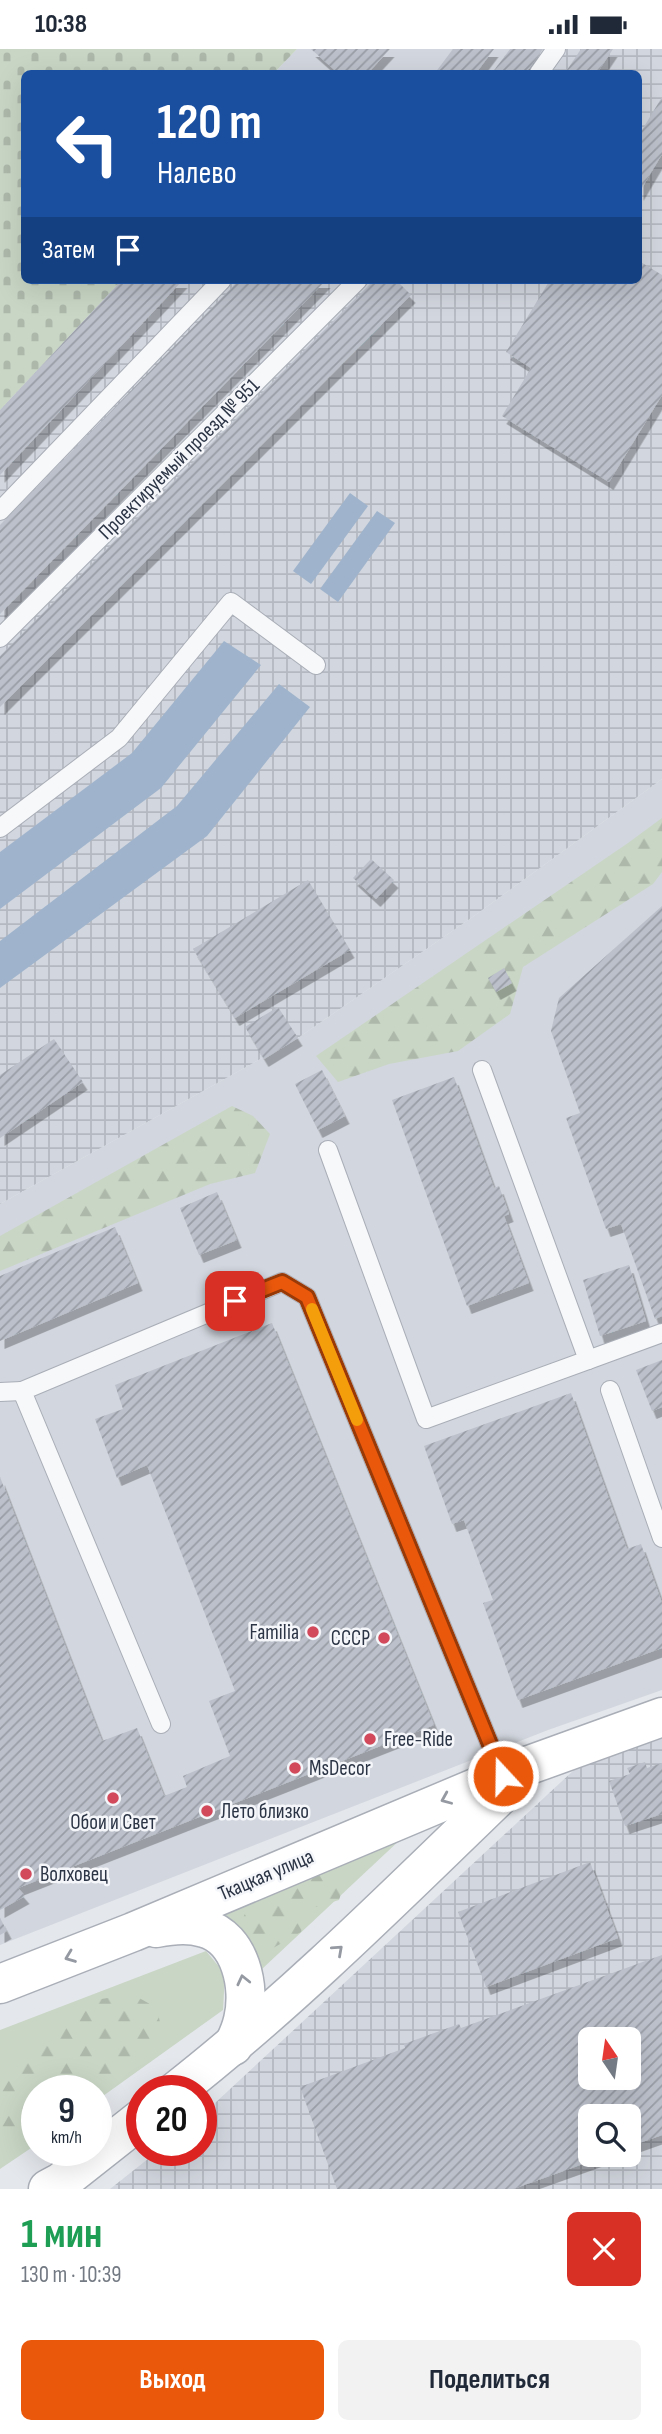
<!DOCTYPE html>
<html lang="ru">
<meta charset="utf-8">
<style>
:root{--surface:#fff;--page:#f2f2f3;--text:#1f2937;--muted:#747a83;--accent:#ea580c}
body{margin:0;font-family:"Sofia Sans Condensed",sans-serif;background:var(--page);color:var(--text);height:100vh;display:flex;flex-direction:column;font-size:26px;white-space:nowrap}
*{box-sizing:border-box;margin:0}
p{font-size:23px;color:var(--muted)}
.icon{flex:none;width:38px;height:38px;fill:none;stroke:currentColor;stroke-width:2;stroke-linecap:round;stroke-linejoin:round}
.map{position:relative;height:2140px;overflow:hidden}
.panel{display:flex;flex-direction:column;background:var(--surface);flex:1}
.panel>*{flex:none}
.hud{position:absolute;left:21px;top:21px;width:621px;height:214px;border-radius:10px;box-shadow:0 7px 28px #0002;background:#1a4fa0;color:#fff;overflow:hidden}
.needle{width:46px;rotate:347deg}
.tools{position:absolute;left:578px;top:1978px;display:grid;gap:14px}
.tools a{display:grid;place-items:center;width:63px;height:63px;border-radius:10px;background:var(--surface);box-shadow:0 7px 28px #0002;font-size:35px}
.speed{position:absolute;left:21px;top:2026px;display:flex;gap:14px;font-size:35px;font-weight:700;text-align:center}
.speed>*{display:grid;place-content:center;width:91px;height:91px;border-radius:50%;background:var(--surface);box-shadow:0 7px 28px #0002;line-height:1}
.speed small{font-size:18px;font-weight:400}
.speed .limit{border:10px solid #d22;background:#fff;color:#111}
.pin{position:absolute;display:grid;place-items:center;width:60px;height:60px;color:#fff;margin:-30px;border-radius:14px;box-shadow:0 4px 10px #0006}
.me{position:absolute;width:77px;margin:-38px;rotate:339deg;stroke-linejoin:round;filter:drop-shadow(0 0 5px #0008)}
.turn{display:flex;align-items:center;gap:24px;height:147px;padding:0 21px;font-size:32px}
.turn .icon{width:91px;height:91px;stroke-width:2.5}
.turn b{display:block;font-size:49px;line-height:60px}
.then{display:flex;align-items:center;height:66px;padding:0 21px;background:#0003;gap:14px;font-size:26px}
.round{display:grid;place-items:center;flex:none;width:74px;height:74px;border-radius:10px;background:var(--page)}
.headline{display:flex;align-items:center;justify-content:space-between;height:119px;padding:0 21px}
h1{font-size:42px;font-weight:700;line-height:52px;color:#1e9e55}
.primary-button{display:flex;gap:14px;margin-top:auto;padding:14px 21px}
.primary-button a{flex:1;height:80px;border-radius:10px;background:var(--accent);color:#fff;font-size:28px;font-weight:700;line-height:80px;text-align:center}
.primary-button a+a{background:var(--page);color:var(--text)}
.status{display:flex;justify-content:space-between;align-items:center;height:49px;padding:0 35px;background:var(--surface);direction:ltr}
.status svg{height:19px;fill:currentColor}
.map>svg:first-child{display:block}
</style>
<div class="status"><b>10:38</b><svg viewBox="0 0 49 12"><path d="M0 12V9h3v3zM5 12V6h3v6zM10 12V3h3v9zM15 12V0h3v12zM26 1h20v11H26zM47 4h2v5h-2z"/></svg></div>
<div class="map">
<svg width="662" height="2140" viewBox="0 0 662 2140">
<defs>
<pattern id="industrial-grid" width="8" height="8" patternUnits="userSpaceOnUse" patternTransform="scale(1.75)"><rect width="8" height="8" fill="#d2d6de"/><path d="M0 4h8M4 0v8" fill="none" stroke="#b4b8c0"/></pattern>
<pattern id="forest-firs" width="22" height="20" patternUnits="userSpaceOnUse" patternTransform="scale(1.75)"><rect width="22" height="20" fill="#c9d6c5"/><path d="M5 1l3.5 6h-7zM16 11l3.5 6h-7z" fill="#adb8ab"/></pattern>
<pattern id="cemetery-stones" width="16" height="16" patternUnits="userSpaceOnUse" patternTransform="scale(1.75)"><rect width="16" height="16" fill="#c9d6c5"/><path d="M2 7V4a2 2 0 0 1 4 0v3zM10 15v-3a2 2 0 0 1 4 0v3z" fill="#adb8ab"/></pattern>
<pattern id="building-hatch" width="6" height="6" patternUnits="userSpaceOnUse" patternTransform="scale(1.75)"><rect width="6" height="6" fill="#bbc0ca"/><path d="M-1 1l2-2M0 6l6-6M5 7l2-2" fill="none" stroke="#989da6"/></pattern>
<filter id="shadow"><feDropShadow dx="4.5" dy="8" stdDeviation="0" flood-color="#0004"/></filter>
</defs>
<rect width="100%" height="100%" fill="#e4e7ec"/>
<g fill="#d2d6de">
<polygon points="297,0 510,0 492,24 274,24"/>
<polygon points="662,730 662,1641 548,1681 0,1896 0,1155 298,989 474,867"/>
</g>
<g fill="url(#industrial-grid)" fill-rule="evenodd">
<polygon points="510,0 662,0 662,730 474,867 298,989 0,1155 0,361 122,231 639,231 639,24 492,24"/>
<path d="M662 1689V2140H110L158 2102H201V2067L574 1721ZM590 1990H628V2028H590ZM590 2067H628V2105H590Z"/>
</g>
<g fill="#c9d6c5">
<path d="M402 1789 262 1920C252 1888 241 1882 214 1865Z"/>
<polygon points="206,1902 225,1925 223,1961 96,2052 96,2042 37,2042 37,2095 0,2120 0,1981"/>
</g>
<g fill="url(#forest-firs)">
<polygon points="662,769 662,823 653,835 523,918 510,965 458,1002 389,1015 338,1033 316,1007 628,794"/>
<polygon points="232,1057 253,1067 270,1085 255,1124 210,1135 0,1222 0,1187"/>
<polygon points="314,1825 347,1827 339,1851 309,1860 301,1883 268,1902 258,1893 242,1871 250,1854"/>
<polygon points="132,1945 157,1959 162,1983 134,2021 75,2042 37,2042 37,2069 7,2089 0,2090 0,2025 83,1953"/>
</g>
<polygon fill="url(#cemetery-stones)" points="0,0 297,0 274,24 24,24 24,231 122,231 0,361"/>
<g fill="#9fb4cc">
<polygon points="350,444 368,457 311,535 293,522"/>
<polygon points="377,462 395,474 338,553 320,540"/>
<polygon points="224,592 261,616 161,739 0,860 0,803 132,704"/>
<polygon points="279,635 310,658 207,787 0,939 0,892 177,757"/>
</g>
<g fill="url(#building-hatch)" fill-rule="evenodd" filter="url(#shadow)">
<polygon points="311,0 390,0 368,24 338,24"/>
<polygon points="453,0 494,0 476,24 435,24"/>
<polygon points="510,0 543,0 526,24 492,24"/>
<polygon points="581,0 613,0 597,24 565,24"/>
<polygon points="662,48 662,105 639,144 639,86"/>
<polygon points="639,212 662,226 662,346 609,433 502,367 531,319 506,303 550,231 639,231"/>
<polygon points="122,231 183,231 0,426 0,361"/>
<polygon points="239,231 326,231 0,565 0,476"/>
<polygon points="374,231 396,231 411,246 0,658 0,607"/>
<polygon points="371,810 394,831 376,850 353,829"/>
<polygon points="308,831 350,901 235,969 193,900"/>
<polygon points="662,857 662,1267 655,1270 621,1175 606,1180 566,1069 580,1064 551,982 559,949"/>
<polygon points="504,919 512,934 496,943 488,929"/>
<polygon points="278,958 298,989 264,1010 245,978"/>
<polygon points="54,990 83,1033 0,1089 0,1026"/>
<polygon points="322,1021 345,1067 318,1081 295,1035"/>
<polygon points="454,1028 494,1139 499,1137 509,1165 504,1167 529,1234 467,1257 392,1051"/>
<polygon points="217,1143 237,1191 199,1206 180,1159"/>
<polygon points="115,1178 138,1234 0,1292 0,1227"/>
<polygon points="629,1216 646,1272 600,1287 583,1231"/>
<polygon points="272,1274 434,1676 18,1839 25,1847 0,1861 0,1428 102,1692 137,1679 164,1747 187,1738 183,1727 230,1707 209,1652 235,1642 147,1416 117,1429 95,1370 123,1360 115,1336"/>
<polygon points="662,1311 662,1358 652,1362 636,1321"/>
<polygon points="571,1344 627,1500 641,1495 662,1554 662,1599 518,1651 483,1554 493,1551 464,1471 452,1475 424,1397"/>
<polygon points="645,1713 647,1719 662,1714 662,1765 625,1777 609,1732 630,1725 627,1719"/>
<polygon points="590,1813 618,1889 486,1938 458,1863"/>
<polygon points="0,1869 7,1882 0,1886"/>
<path d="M662 1906V2086L628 2098V2067H590V2105L608 2106 513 2140H337L300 2038 405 1999 404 1995 459 1975 461 1979ZM590 1990H628V2028H590Z"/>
</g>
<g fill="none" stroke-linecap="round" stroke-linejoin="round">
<defs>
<g id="lane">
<polyline points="539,24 556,0"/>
<polyline points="0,462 222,231"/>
<polyline points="0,589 358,231"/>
<polyline points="0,779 119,689 231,553 316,616"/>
<polyline points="328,1101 426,1370 588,1311 482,1021"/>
<polyline points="588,1311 662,1284"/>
<polyline points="610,1341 662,1489"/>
<polyline points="0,1343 22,1342"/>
<polyline points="161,1675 22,1342 282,1233 307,1248 503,1727"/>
</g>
<g id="secondary">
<path d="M156 1879C171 1876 189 1874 204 1879 241 1889 251 1939 243 1971 241 1980 237 1989 233 1997"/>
<polyline points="0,1935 133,1883 532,1715 662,1668"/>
<path d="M176 2042C297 1947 407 1836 518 1729"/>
<polyline points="48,2140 61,2133 142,2069"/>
</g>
</defs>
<use href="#lane" stroke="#a9aeb7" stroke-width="20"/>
<use href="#secondary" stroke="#a9aeb7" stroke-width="41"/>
<use href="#lane" stroke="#f7f8fa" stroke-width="18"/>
<use href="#secondary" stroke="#fff" stroke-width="38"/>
</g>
<defs><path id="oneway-chevron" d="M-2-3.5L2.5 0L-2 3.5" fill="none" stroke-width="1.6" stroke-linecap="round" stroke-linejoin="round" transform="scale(1.75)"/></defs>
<g stroke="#959aa2">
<use href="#oneway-chevron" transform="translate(446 1750) rotate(157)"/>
<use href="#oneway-chevron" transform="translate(338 1901) rotate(-42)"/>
<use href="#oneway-chevron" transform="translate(70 1908) rotate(159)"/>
<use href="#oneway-chevron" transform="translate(243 1931) rotate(-103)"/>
</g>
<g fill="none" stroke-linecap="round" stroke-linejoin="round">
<defs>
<polyline id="route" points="235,1252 282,1233 307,1248 503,1727"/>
</defs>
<use href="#route" stroke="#983908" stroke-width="18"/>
<use href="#route" stroke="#ea580c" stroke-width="12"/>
<polyline stroke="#f59e0b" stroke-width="12" points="312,1260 357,1371"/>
</g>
<g fill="#d1495b" stroke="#f4f6f9" stroke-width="2.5">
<circle cx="313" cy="1583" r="7"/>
<circle cx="384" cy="1589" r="7"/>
<circle cx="370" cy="1690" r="7"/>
<circle cx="295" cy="1719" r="7"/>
<circle cx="113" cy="1749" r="7"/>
<circle cx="207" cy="1762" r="7"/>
<circle cx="26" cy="1825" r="7"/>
</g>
<g text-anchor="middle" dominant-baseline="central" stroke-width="5" stroke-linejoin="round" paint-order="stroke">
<g font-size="21" fill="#2b3445" stroke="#f4f6f9">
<text transform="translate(179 410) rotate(-45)">Проектируемый проезд № 951</text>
<text transform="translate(266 1826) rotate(-23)">Ткацкая улица</text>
</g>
<g font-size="21" fill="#2b3445" stroke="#f4f6f9" text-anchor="start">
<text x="299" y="1583" text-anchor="end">Familia</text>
<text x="370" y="1589" text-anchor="end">СССР</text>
<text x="384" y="1690">Free-Ride</text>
<text x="309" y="1719">MsDecor</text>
<text x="221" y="1762">Лето близко</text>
<text x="113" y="1773" text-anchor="middle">Обои и Свет</text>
<text x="40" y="1825">Волховец</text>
</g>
</g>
</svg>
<div class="tools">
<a><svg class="needle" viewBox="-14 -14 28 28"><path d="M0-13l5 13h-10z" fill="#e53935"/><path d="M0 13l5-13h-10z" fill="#747a83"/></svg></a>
<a><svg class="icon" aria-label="search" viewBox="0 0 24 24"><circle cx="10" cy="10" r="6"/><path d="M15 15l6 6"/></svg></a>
</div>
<div class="speed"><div>9<small>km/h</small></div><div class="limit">20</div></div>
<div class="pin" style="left:235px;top:1252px;background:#d93025"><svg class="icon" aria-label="arrive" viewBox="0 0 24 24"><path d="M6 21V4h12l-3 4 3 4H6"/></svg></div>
<svg class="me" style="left:503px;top:1727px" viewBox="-20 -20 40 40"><circle r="17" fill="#ea580c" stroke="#fff" stroke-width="3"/><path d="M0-11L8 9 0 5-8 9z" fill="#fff"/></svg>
<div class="hud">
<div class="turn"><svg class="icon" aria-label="left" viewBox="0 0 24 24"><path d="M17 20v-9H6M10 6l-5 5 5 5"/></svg><div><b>120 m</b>Налево</div></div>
<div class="then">Затем<svg class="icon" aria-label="arrive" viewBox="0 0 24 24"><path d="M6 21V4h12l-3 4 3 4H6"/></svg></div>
</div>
</div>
<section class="panel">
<div class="headline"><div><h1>1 мин</h1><p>130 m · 10:39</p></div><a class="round" style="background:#d93025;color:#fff"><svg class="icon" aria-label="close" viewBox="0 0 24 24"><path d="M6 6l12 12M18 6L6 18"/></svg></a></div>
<div class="primary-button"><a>Выход</a><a>Поделиться</a></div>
</section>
